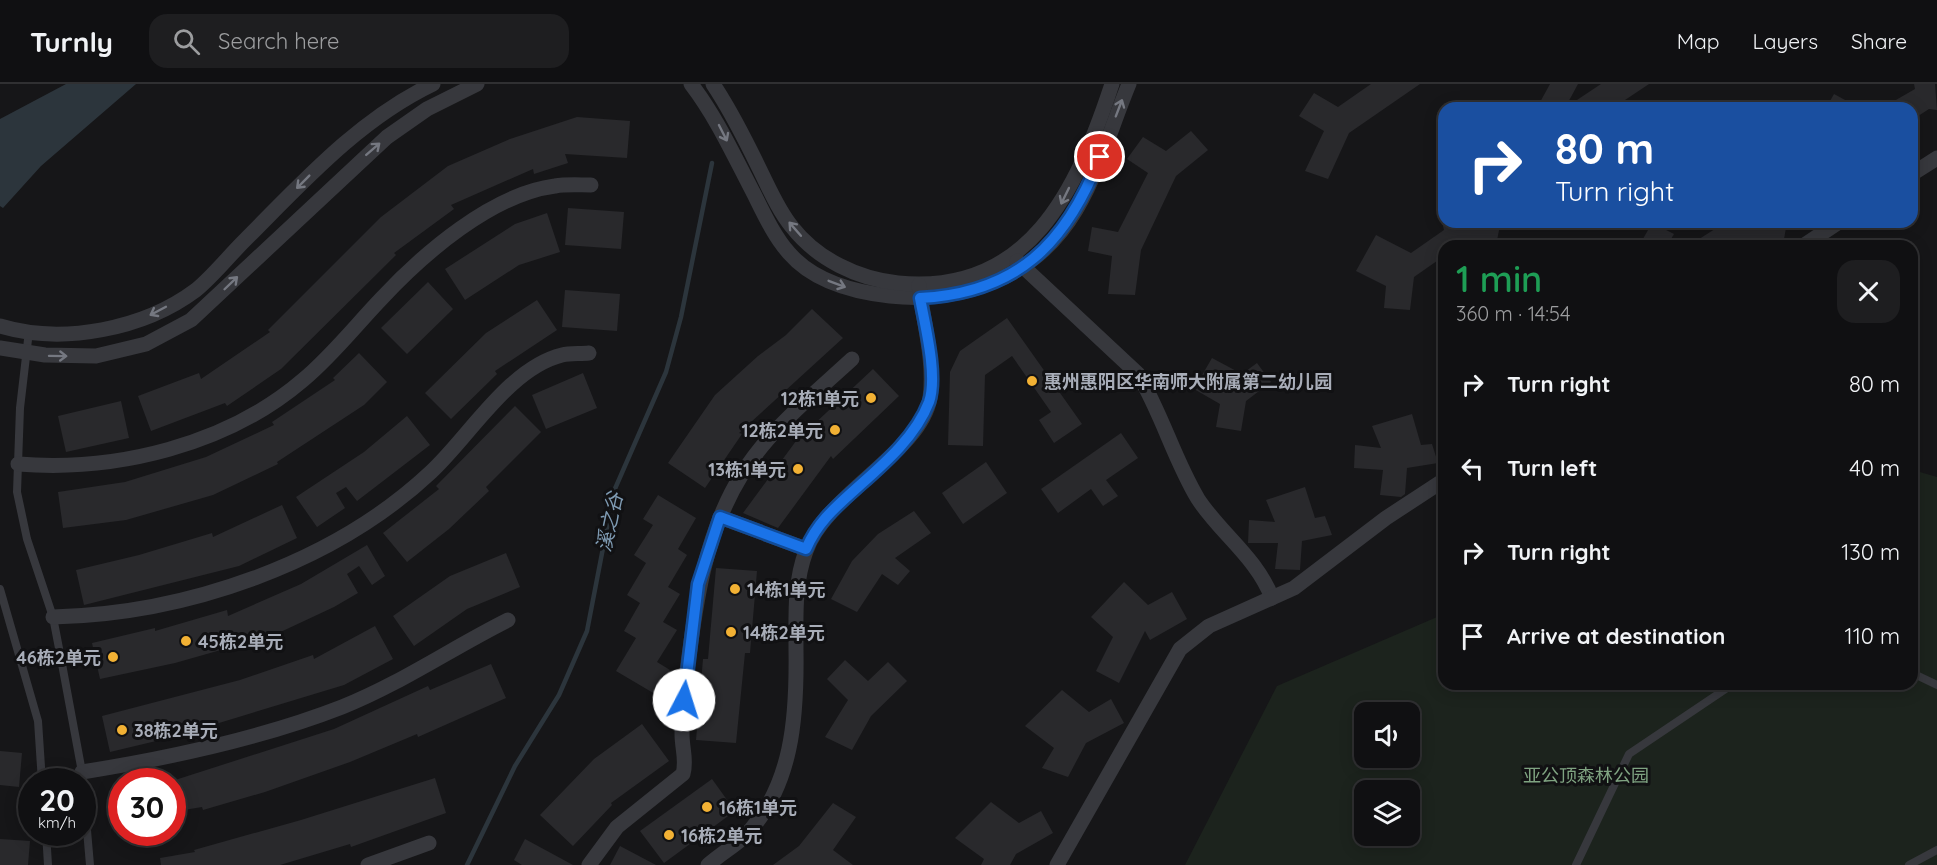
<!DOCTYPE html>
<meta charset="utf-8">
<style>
:root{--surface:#101012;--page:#1e1e20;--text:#f1f3f6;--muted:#9c9d9f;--line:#303032}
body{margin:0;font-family:Quicksand,"Noto Sans SC",sans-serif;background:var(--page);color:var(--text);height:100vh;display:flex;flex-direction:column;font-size:22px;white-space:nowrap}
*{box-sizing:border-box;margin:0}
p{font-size:20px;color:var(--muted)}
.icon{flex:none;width:33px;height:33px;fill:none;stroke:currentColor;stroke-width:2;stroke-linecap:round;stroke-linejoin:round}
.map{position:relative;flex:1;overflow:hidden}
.panel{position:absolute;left:1438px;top:156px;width:480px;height:450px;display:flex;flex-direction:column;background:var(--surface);border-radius:18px;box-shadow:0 3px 15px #0003,0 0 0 2px var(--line)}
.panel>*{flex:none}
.banner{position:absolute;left:1438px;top:18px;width:480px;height:126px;border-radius:18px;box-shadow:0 3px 15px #0003,0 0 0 2px var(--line);background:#1a4fa0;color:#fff;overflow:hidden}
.fabs{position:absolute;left:1354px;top:618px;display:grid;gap:12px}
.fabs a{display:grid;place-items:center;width:66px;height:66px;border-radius:12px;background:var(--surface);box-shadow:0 3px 15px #0003,0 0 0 2px var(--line);font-size:30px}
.speed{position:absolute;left:18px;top:684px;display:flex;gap:12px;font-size:30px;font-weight:700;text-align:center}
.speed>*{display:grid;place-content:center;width:78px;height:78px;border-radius:50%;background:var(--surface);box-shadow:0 3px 15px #0003,0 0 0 2px var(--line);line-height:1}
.speed small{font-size:15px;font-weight:400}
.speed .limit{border:9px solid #d22;background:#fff;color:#111}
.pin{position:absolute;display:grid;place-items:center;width:51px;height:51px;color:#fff;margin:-26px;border:3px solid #fff;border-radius:50%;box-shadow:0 2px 6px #0007}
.me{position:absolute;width:66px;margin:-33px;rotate:5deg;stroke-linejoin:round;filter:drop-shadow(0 0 4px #0008)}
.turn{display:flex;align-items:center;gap:21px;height:126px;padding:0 18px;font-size:27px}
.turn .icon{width:78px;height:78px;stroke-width:2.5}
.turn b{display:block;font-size:42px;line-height:51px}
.round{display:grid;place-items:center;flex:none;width:63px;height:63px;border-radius:18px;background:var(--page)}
.summary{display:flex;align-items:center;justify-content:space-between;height:102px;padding:0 18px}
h1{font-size:36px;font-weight:600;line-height:45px;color:#1e9e55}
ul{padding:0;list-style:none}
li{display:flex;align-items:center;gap:18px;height:84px;padding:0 18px}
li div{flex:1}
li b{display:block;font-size:22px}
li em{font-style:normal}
header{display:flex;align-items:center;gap:36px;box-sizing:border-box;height:84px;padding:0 30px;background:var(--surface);border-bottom:2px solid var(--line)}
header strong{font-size:28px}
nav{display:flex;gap:33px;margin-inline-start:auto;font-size:21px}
.search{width:420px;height:54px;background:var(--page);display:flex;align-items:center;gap:15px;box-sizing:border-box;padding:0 21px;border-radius:18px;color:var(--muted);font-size:22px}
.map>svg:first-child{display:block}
</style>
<header>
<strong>Turnly</strong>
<div class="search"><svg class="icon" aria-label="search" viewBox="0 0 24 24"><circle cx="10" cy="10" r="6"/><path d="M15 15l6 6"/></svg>Search here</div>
<nav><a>Map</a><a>Layers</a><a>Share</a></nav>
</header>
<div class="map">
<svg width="1937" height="781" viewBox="0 0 1937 781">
<rect width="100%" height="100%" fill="#161618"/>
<path fill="#1c231d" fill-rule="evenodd" d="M1913 386 1937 393V781H1185L1277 602 1444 530V600H1912ZM1365 628H1410V674H1365ZM1365 706H1410V752H1365Z"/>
<polygon fill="#2c353c" points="66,0 136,0 41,82 3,124 0,122 0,35"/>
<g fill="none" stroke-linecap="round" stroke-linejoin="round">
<polyline stroke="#2c353c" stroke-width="4.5" points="467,781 515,682 559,611 587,547 614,407 666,288 681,233 712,79"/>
</g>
<g fill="#29292c">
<polygon points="1371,0 1420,0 1349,49 1328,95 1305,87 1324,47 1299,32 1314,9 1338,23"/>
<polygon points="1550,0 1578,0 1565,24 1601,0 1649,0 1613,24 1547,24 1539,20"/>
<polygon points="1914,0 1935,0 1937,26 1929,25 1912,36 1912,24 1882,24 1915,5"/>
<polygon points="1834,10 1860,24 1826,24"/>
<polygon points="577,33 630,37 627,74 565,70 568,79 534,90 533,85 451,121 454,125 394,169 396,171 281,285 227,322 225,319 151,347 138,312 199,289 201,295 270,248 268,246 381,133 448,82 510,55"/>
<polygon points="1191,47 1208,66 1176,92 1141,166 1135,211 1108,210 1112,172 1088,167 1092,143 1118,148 1148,89 1127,75 1143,53 1166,67"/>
<polygon points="568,124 624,128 621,165 565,161"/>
<polygon points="547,129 560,168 519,181 465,216 445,185 515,140"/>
<polygon points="1442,138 1486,138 1500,141 1496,162 1465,158 1459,162 1444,162 1444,172 1414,193 1410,226 1384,224 1386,202 1356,187 1376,151 1411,169 1444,146"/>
<polygon points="1726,138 1787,138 1783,161 1747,154 1735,162 1688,162"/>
<polygon points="1652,139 1674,150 1667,162 1639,162"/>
<polygon points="428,198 453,225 407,270 381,244"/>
<polygon points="565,206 620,210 617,247 562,243"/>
<polygon points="537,216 557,246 495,287 497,290 451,335 425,309 486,249"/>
<polygon points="812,225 843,254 739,349 742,350 705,404 668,379 715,311 758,272 786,251"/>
<polygon points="1007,234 1082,340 1054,359 1039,336 1051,328 1012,272 985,291 983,362 948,361 950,288 960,267"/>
<polygon points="359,269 387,298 364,321 277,378 278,380 213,411 126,436 63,444 58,408 125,398 206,373 274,341 272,338 335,296 333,294"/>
<polygon points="1212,274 1242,290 1257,279 1271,298 1246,317 1241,347 1216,343 1220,320 1194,305"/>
<polygon points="873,285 899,312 833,375 831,372 778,444 743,429 796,357"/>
<polygon points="583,289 597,324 546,345 532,311"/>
<polygon points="121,317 129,354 66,368 58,332"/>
<polygon points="515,322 541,348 486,403 489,407 449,445 407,478 383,449 439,405 436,402"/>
<polygon points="1412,330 1421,361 1432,360 1438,379 1407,384 1405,410 1401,413 1380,411 1383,386 1354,384 1355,361 1381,364 1372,342"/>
<polygon points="407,332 430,361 357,417 346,403 336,409 345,424 317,443 296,413 364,368"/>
<polygon points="1121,349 1138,374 1106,396 1118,412 1103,422 1091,405 1058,429 1041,405"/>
<polygon points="986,378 1007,409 963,440 942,409"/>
<polygon points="1305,403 1315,434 1325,432 1332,451 1302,457 1300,486 1275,485 1278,459 1248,459 1249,436 1275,438 1266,416"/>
<polygon points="658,411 696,434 678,465 687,471 668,503 680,510 663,538 677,546 657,578 670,586 655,610 616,587 636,554 624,547 640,519 627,511 646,479 634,471 653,441 643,435"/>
<polygon points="282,421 297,454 239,482 84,521 76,486 139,471 212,449 213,453"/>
<polygon points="914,427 931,449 895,474 910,487 898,501 882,490 857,528 831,515 852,477 878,450"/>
<polygon points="367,461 385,492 372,501 359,482 347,490 358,509 334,523 257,559 256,556 175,579 100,595 92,559 155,544 155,547 227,526 228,532 301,500"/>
<polygon points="506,469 520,503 467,525 414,562 393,532 450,492"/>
<polygon points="716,484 757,487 750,569 745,569 736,659 696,656 703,575 708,575"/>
<polygon points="1124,498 1148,521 1172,508 1187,535 1150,556 1145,547 1119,599 1096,587 1113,553 1091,533"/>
<polygon points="375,542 393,575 344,601 173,653 110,668 102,632 240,596 313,571 314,575"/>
<polygon points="845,576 868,597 888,578 907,597 871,632 852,666 825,653 848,616 827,595"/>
<polygon points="491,580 506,614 418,653 417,650 350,678 265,708 203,726 202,723 172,728 172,697 334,645 428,602 430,606"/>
<polygon points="1062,606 1089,628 1111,615 1124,639 1086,659 1068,693 1042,684 1054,664 1025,642"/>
<polygon points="642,640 669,677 611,719 612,721 573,762 540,731 594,675"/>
<polygon points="0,667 22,669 19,703 0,701"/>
<polygon points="435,694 446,729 351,763 350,760 280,781 161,781 160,774 195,768 194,766 301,736"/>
<polygon points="712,695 735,727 664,779 640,747"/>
<polygon points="991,718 1019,739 1041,727 1053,749 1016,770 1010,781 981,781 984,775 955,754"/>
<polygon points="833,719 856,733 833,766 853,781 773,781 799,762"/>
<polygon points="0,755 30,757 28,781 0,781"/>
<polygon points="525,755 573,781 522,781 514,776"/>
<polygon points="620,762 656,781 610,781"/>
</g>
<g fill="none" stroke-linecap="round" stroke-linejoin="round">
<g stroke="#37383d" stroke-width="8">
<polyline points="29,247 20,324 17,408 27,455 53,533 62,580 82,688 90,781"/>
<polyline points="0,505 38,637 42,698"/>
<polyline points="1912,589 1937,601"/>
<polyline points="46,748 48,781"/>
<polyline points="1576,781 1629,670 1733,600"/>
<polyline points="1909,781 1937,766"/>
</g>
<g stroke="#37383d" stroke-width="15">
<path d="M691 0C717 34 734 72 754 110 764 130 774 152 789 169 814 198 853 208 890 212 965 220 1037 192 1076 126 1099 87 1112 41 1129 0"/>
<path d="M713 0C731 27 745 55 759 84 769 104 778 126 792 143 817 175 858 195 898 199 1029 212 1077 106 1112 0"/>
<polyline points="1912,90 1937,74"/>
<polyline points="1803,162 1839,138"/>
<path d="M1017 177 1138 290C1162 330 1174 375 1198 415 1221 450 1257 474 1272 514"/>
<path d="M0 242C63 261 144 245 196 206 213 192 228 173 244 157 302 99 358 36 433 0"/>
<polyline points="0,264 45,271 96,272 146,260 191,236 387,53 427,25 477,0"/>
<path d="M18 380C116 388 227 361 303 296 332 272 356 241 382 214 423 170 492 110 555 102 566 100 579 101 591 101"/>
<polyline points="720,433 806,465"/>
<path d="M53 533C185 530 333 480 431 388 469 353 509 284 562 271 570 269 580 270 589 269"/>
<path d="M82 688C170 674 260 655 342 623 400 600 452 564 508 536"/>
<polyline points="368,781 429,759"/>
<path d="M589 781 617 743 683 690C687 676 682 665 682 650 682 632 684 613 686 595 695 524 703 453 742 390 769 346 814 310 852 275"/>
<path d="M708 781C719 771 733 763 744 753 793 703 797 632 796 566 796 532 794 499 806 467 826 410 921 368 930 314 935 276 923 238 919 201"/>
<polyline points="1057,781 1180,565 1209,542 1294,504 1386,434 1444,396"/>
</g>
</g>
<defs><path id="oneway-shaft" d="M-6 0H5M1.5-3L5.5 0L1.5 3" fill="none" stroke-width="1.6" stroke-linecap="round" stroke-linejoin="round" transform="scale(1.5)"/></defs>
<g stroke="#757881">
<use href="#oneway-shaft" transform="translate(1119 24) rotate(-69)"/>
<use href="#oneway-shaft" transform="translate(723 49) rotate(63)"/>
<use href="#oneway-shaft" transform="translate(373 65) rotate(-41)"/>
<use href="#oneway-shaft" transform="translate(303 98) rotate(135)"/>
<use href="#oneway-shaft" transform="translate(1065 112) rotate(116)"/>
<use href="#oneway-shaft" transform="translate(795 145) rotate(-131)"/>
<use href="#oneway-shaft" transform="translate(231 199) rotate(-44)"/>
<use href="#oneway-shaft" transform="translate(837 200) rotate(21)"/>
<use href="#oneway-shaft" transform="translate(158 227) rotate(152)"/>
<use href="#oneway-shaft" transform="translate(58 272) rotate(1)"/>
</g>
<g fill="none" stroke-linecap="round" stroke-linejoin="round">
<defs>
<path id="route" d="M684 616 698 500 720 433 806 465C818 437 837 422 859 402 885 379 916 352 929 318 938 292 925 241 920 214 1017 209 1066 160 1100 73"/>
</defs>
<use href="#route" stroke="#114b97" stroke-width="15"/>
<use href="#route" stroke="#1a73e8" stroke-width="10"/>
</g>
<g fill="#f2b134" stroke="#111113" stroke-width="2">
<circle cx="1032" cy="297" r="6"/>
<circle cx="871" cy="314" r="6"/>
<circle cx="835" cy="346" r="6"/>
<circle cx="798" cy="385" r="6"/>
<circle cx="735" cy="505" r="6"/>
<circle cx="731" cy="548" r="6"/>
<circle cx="186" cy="557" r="6"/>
<circle cx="113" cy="573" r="6"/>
<circle cx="122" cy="646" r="6"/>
<circle cx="707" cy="723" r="6"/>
<circle cx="669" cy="751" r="6"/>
</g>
<g text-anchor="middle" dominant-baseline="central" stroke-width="6" stroke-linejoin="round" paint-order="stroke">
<g font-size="18" font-weight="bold" fill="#a8adb8" stroke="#111113" text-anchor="start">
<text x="1044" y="297">惠州惠阳区华南师大附属第二幼儿园</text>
<text x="859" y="314" text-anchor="end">12栋1单元</text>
<text x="823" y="346" text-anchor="end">12栋2单元</text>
<text x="786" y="385" text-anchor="end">13栋1单元</text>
<text x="747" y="505">14栋1单元</text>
<text x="743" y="548">14栋2单元</text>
<text x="198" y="557">45栋2单元</text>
<text x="101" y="573" text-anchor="end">46栋2单元</text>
<text x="134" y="646">38栋2单元</text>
<text x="719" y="723">16栋1单元</text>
<text x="681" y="751">16栋2单元</text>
</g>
<g font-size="18" fill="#7fa381" stroke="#111113">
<text x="1586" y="691">亚公顶森林公园</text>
</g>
<g font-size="20" font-style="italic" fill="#7f9bb3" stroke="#111113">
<text transform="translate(609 438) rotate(-78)">溪之谷</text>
</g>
</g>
</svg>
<div class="fabs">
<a><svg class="icon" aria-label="sound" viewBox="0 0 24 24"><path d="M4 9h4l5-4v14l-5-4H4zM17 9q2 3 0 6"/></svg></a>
<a><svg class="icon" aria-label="layers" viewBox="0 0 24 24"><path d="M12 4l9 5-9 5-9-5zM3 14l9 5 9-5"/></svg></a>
</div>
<div class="speed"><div>20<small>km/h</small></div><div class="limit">30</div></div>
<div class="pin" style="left:1100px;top:73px;background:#d93025"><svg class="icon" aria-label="arrive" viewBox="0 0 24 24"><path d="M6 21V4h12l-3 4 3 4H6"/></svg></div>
<svg class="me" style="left:684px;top:616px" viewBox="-20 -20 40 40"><circle r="19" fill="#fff"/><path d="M0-13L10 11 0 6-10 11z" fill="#1a73e8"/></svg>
<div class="banner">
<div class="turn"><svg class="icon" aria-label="right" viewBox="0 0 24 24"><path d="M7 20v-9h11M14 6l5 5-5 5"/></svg><div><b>80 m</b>Turn right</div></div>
</div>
<section class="panel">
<div class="summary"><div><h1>1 min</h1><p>360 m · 14:54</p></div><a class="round"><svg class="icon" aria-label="close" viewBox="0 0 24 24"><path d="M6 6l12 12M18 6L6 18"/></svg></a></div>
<ul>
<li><svg class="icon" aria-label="right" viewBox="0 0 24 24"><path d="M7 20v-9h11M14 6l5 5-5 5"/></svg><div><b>Turn right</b></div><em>80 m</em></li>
<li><svg class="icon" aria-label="left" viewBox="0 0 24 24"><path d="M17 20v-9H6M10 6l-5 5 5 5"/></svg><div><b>Turn left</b></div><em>40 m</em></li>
<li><svg class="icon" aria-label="right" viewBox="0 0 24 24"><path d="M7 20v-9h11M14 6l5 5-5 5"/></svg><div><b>Turn right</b></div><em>130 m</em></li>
<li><svg class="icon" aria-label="arrive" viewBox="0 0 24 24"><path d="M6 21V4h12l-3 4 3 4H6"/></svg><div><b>Arrive at destination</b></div><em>110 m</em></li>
</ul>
</section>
</div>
